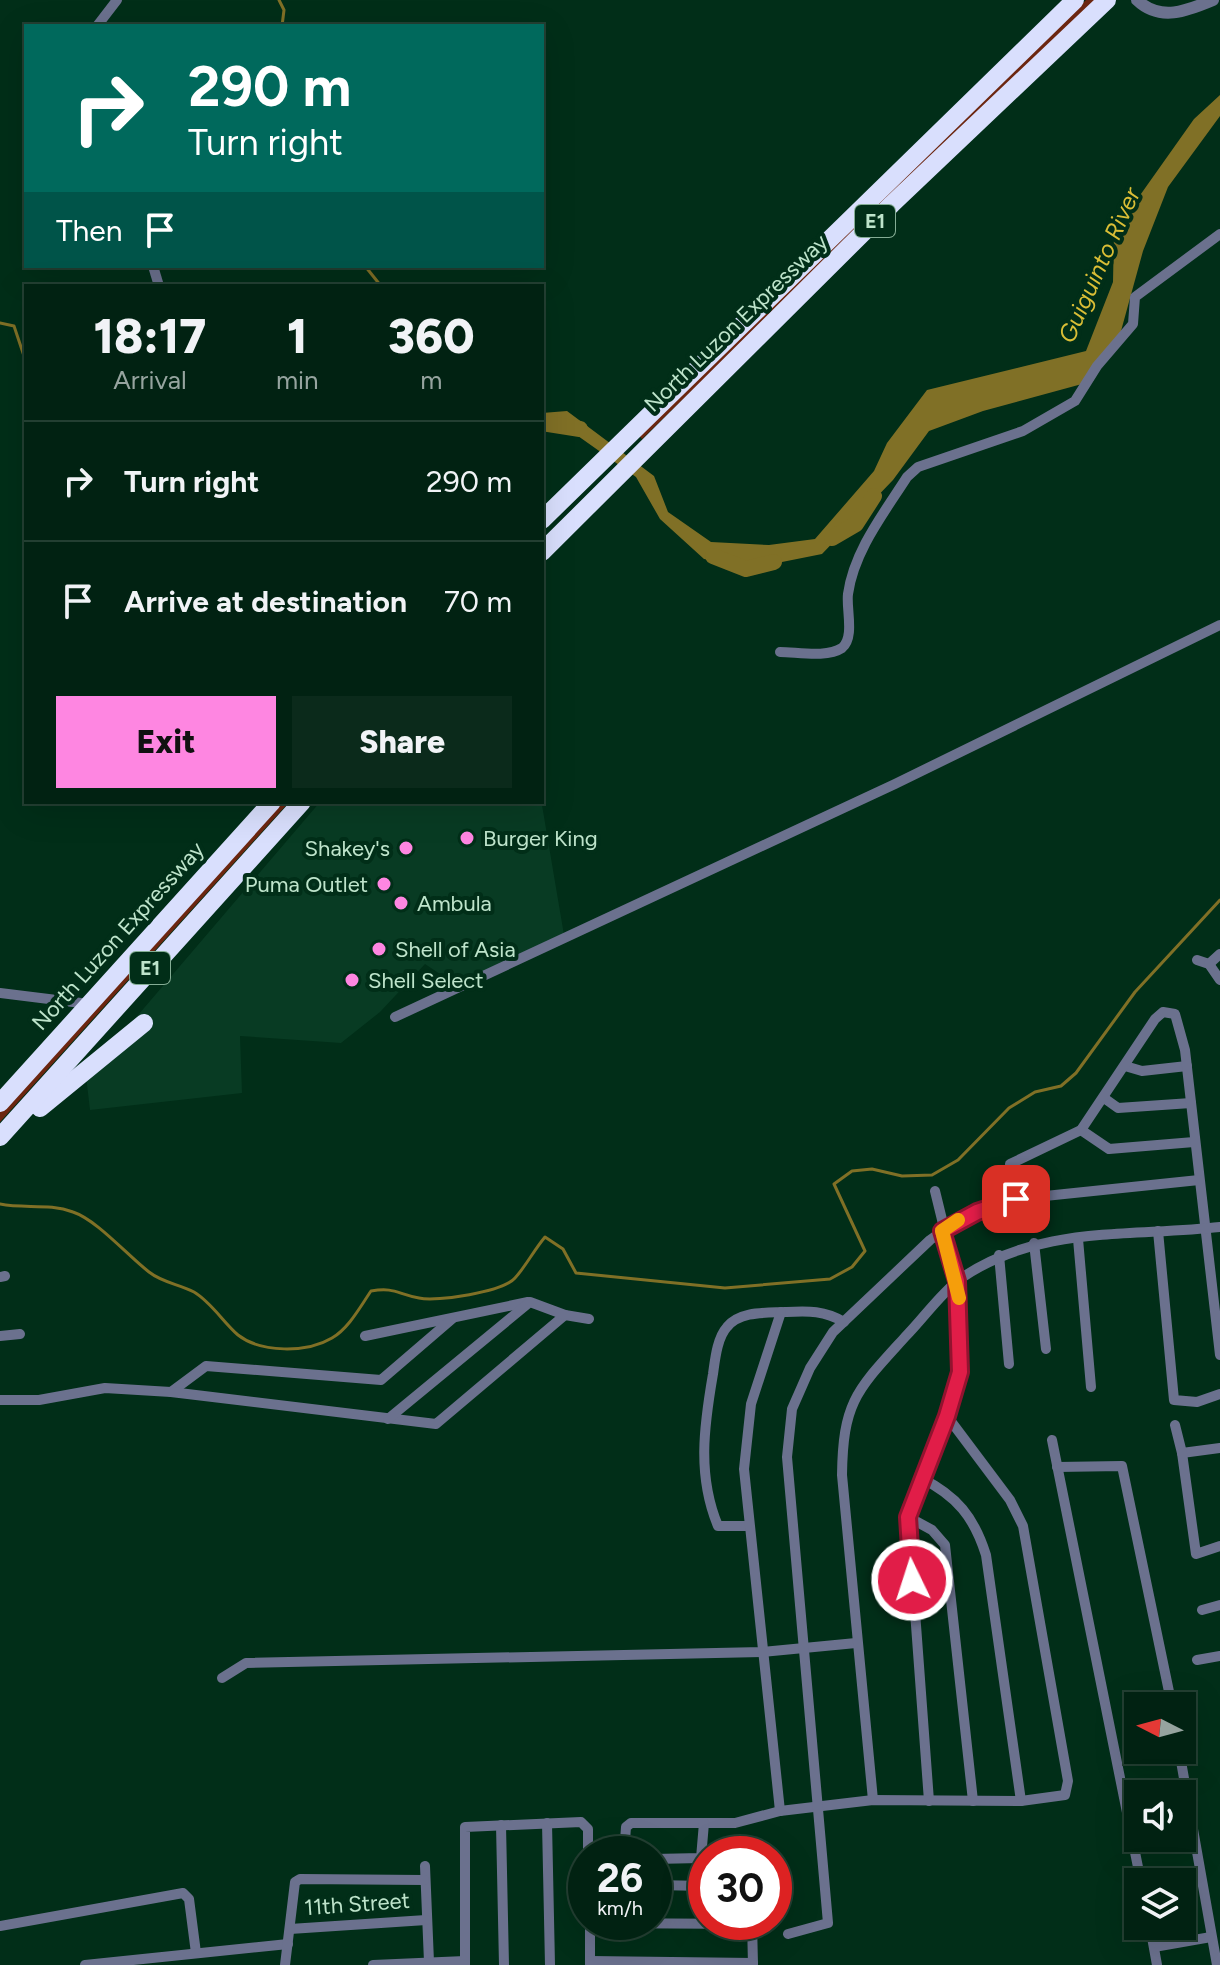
<!DOCTYPE html>
<style>
:root{--surface:#012212;--page:#0b2a1b;--text:#f1f3f6;--muted:#96a49f;--line:#233f32;--accent:#fe86e1}
body{margin:0;font-family:Figtree,sans-serif;background:var(--page);color:var(--text);height:100vh;display:flex;flex-direction:column;font-size:30px;white-space:nowrap}
*{box-sizing:border-box;margin:0}
p{font-size:26px;color:var(--muted)}
.icon{flex:none;width:44px;height:44px;fill:none;stroke:currentColor;stroke-width:2;stroke-linecap:round;stroke-linejoin:round}
.map{position:relative;flex:1;overflow:hidden}
.details{position:absolute;left:24px;top:284px;width:520px;height:520px;display:flex;flex-direction:column;background:var(--surface);border-radius:0px;box-shadow:0 8px 32px #0002,0 0 0 2px var(--line)}
.details>*{flex:none}
.hud{position:absolute;left:24px;top:24px;width:520px;height:244px;border-radius:0px;box-shadow:0 8px 32px #0002,0 0 0 2px var(--line);background:#00695c;color:#fff;overflow:hidden}
.needle{width:52px;rotate:276deg}
.fabs{position:absolute;left:1124px;top:1692px;display:grid;gap:16px}
.fabs a{display:grid;place-items:center;width:72px;height:72px;border-radius:0px;background:var(--surface);box-shadow:0 8px 32px #0002,0 0 0 2px var(--line);font-size:40px}
.speed{position:absolute;left:568px;top:1836px;display:flex;gap:16px;font-size:40px;font-weight:700;text-align:center}
.speed>*{display:grid;place-content:center;width:104px;height:104px;border-radius:50%;background:var(--surface);box-shadow:0 8px 32px #0002,0 0 0 2px var(--line);line-height:1}
.speed small{font-size:20px;font-weight:400}
.speed .limit{border:12px solid #d22;background:#fff;color:#111}
.pin{position:absolute;display:grid;place-items:center;width:68px;height:68px;color:#fff;margin:-34px;border-radius:16px;box-shadow:0 4px 12px #0006}
.me{position:absolute;width:88px;margin:-44px;rotate:356deg;stroke-linejoin:round;filter:drop-shadow(0 0 6px #0008)}
.turn{display:flex;align-items:center;gap:28px;height:168px;padding:0 32px;font-size:36px}
.turn .icon{width:104px;height:104px;stroke-width:2.5}
.turn b{display:block;font-size:56px;line-height:68px}
.then{display:flex;align-items:center;height:76px;padding:0 32px;background:#0003;gap:16px;font-size:30px}
.eta{display:flex;justify-content:space-evenly;align-items:center;height:136px;text-align:center}
.eta b{font-size:48px;font-weight:800;line-height:56px}
.primary-button{display:flex;gap:16px;margin-top:auto;padding:16px 32px}
.primary-button a{flex:1;height:92px;border-radius:0px;background:var(--accent);color:#111;font-size:32px;font-weight:800;line-height:92px;text-align:center}
.primary-button a+a{background:var(--page);color:var(--text)}
ul{padding:0;list-style:none}
li{display:flex;align-items:center;gap:24px;height:120px;padding:0 32px;border-top:2px solid var(--line)}
li div{flex:1}
li b{display:block;font-size:30px}
li em{font-style:normal}
.map>svg:first-child{display:block}
</style>
<div class="map">
<svg width="1220" height="1965" viewBox="0 0 1220 1965">
<rect width="100%" height="100%" fill="#012e18"/>
<polygon fill="#083b23" points="320,802 542,805 564,935 458,986 425,964 380,1012 341,1043 240,1036 242,1093 90,1110 86,1076"/>
<g fill="#6c2610">
<polygon points="1086,0 1096,0 642,439 637,433"/>
<polygon points="278,802 289,802 0,1122 0,1110"/>
</g>
<polygon fill="#807026" points="1220,95 1220,116 1168,187 1143,251 1121,331 1093,381 983,411 929,431 893,480 822,554 757,567 704,559 660,519 636,477 578,436 542,418 542,413 567,411 654,476 668,512 711,542 769,545 815,539 874,471 887,443 927,390 1086,351 1113,282 1114,232 1194,119"/>
<g fill="none" stroke-linecap="round" stroke-linejoin="round">
<g stroke="#807026" stroke-width="3">
<polyline points="279,0 284,10 282,26"/>
<polyline points="365,266 381,286"/>
<polyline points="0,323 14,326 26,362"/>
<path d="M0 1204C24 1209 49 1203 73 1212 97 1220 128 1256 149 1272 163 1283 179 1284 194 1292 211 1302 223 1322 238 1335 261 1353 307 1353 332 1338 349 1328 360 1307 371 1291 395 1287 397 1294 419 1298 437 1302 503 1292 515 1278 526 1266 534 1250 545 1237L563 1249 576 1273 725 1288 830 1279 852 1267 865 1251 834 1184 852 1171 872 1169 902 1176 932 1175 958 1160 1009 1108 1035 1092 1061 1086 1076 1073 1135 992 1220 900"/>
</g>
<g stroke="#807026" stroke-width="16">
<polyline points="542,423 580,429"/>
<polyline points="832,538 856,524 874,496"/>
<polyline points="713,556 746,569 774,562"/>
</g>
<g stroke="#6b718e" stroke-width="10">
<polyline points="97,26 117,0"/>
<polyline points="153,266 159,286"/>
<path d="M780 652C797 652 827 658 842 648 855 637 846 609 848 594 854 551 884 513 907 477L918 467 1023 431 1075 401 1097 366 1133 324 1135 297 1220 234"/>
<polyline points="1197,960 1209,964 1220,980"/>
<polyline points="1209,964 1220,954"/>
<polyline points="0,993 89,1004"/>
<polyline points="395,1017 895,784 1220,625"/>
<polyline points="1125,1066 1142,1071 1187,1066"/>
<polyline points="1104,1098 1118,1108 1191,1103"/>
<polyline points="1081,1130 1109,1149 1194,1142"/>
<polyline points="1016,1199 1010,1164 1081,1130 1155,1019 1163,1012 1175,1014 1185,1050 1220,1355"/>
<polyline points="1158,1231 1174,1400 1197,1402 1220,1394"/>
<polyline points="1078,1239 1091,1387"/>
<polyline points="1034,1243 1046,1349"/>
<polyline points="999,1255 1009,1364"/>
<polyline points="0,1277 5,1276"/>
<polyline points="0,1336 20,1334"/>
<polyline points="365,1336 528,1302"/>
<polyline points="171,1392 206,1366 381,1380 452,1319"/>
<polyline points="0,1400 39,1400 105,1388 171,1392 436,1424 565,1315"/>
<polyline points="388,1419 530,1302 565,1315 589,1319"/>
<polyline points="1175,1425 1182,1453 1220,1448"/>
<polyline points="1052,1440 1141,1882"/>
<polyline points="1182,1453 1196,1554 1220,1546"/>
<polyline points="1057,1467 1122,1466 1172,1706"/>
<path d="M921 1478C957 1496 974 1517 986 1555L1021 1801"/>
<polyline points="908,1517 932,1530 945,1545 973,1801"/>
<path d="M748 1526H718C697 1476 704 1426 713 1374 715 1360 717 1338 727 1327 740 1311 766 1313 785 1312 808 1311 824 1310 844 1322"/>
<polyline points="1202,1610 1220,1605"/>
<polyline points="1197,1660 1220,1656"/>
<polyline points="222,1678 246,1663 762,1652 856,1643"/>
<polyline points="1179,1750 1217,1965"/>
<path d="M873 1800 842 1475C843 1401 857 1390 905 1337 923 1319 940 1294 960 1279 1037 1225 1131 1237 1220 1227"/>
<polyline points="929,1801 908,1517 947,1416 960,1372 961,1325 957,1281 935,1191"/>
<polyline points="780,1811 744,1469 751,1404 781,1312"/>
<polyline points="547,1823 550,1965"/>
<polyline points="501,1825 504,1965"/>
<polyline points="624,1854 626,1827 631,1823 735,1823 780,1811 873,1800 1021,1801 1065,1795 1068,1781 1023,1526 1010,1500 947,1416"/>
<polyline points="654,1859 701,1858 704,1823"/>
<polyline points="425,1866 429,1962"/>
<polyline points="654,1885 706,1886"/>
<polyline points="590,1922 590,1965"/>
<polyline points="752,1922 753,1965"/>
<polyline points="590,1923 752,1924"/>
<polyline points="0,1926 183,1893 189,1899 196,1953"/>
<polyline points="1150,1926 1157,1965"/>
<polyline points="290,1929 426,1920"/>
<polyline points="788,1934 828,1923 787,1457 792,1409 810,1368 833,1332 930,1240 955,1222 1016,1199 1199,1180"/>
<polyline points="1154,1947 1211,1937"/>
<polyline points="590,1961 753,1963"/>
<polyline points="85,1965 288,1944"/>
<polyline points="285,1965 295,1882 300,1879 424,1880"/>
<polyline points="373,1965 465,1961"/>
<polyline points="465,1965 465,1827 581,1822 588,1829 588,1854"/>
</g>
<path stroke="#6b718e" stroke-width="12" d="M1137 0C1160 22 1187 11 1213 0"/>
<g stroke="#d9dffd" stroke-width="18">
<polyline points="542,520 1075,0"/>
<polyline points="542,552 892,204 1107,0"/>
<polyline points="0,1103 272,802"/>
<polyline points="40,1108 144,1023"/>
<polyline points="0,1137 302,802"/>
</g>
</g>
<g fill="none" stroke-linecap="round" stroke-linejoin="round">
<defs>
<polyline id="route" points="912,1580 908,1517 947,1416 960,1372 957,1281 942,1231 977,1212 1016,1199"/>
</defs>
<use href="#route" stroke="#92132f" stroke-width="20"/>
<use href="#route" stroke="#e11d48" stroke-width="14"/>
<polyline stroke="#f59e0b" stroke-width="14" points="958,1220 942,1231 959,1298"/>
</g>
<g fill="#fe86e1" stroke="#012e18" stroke-width="3">
<circle cx="467" cy="838" r="8"/>
<circle cx="406" cy="848" r="8"/>
<circle cx="384" cy="884" r="8"/>
<circle cx="401" cy="903" r="8"/>
<circle cx="379" cy="949" r="8"/>
<circle cx="352" cy="980" r="8"/>
</g>
<g text-anchor="middle" dominant-baseline="central" stroke-width="8" stroke-linejoin="round" paint-order="stroke">
<g fill="#012e18" stroke="#85ad95" stroke-width="2">
<rect x="855" y="205" width="40" height="32" rx="6"/>
<rect x="130" y="952" width="40" height="32" rx="6"/>
</g>
<g font-size="20" font-weight="bold" fill="#bee4cb">
<text x="875" y="221">E1</text>
<text x="150" y="968">E1</text>
</g>
<g font-size="22" fill="#bee4cb" stroke="#012e18">
<text transform="translate(736 323) rotate(-44)">North Luzon Expressway</text>
<text transform="translate(118 936) rotate(-48)">North Luzon Expressway</text>
<text transform="translate(357 1904) rotate(-4)">11th Street</text>
</g>
<g font-size="22" fill="#bee4cb" stroke="#012e18" text-anchor="start">
<text x="483" y="838">Burger King</text>
<text x="390" y="848" text-anchor="end">Shakey's</text>
<text x="368" y="884" text-anchor="end">Puma Outlet</text>
<text x="417" y="903">Ambula</text>
<text x="395" y="949">Shell of Asia</text>
<text x="368" y="980">Shell Select</text>
</g>
<g font-size="24" font-style="italic" fill="#dabe36" stroke="#012e18">
<text transform="translate(1099 265) rotate(-66)">Guiguinto River</text>
</g>
</g>
</svg>
<div class="fabs">
<a><svg class="needle" viewBox="-14 -14 28 28"><path d="M0-13l5 13h-10z" fill="#e53935"/><path d="M0 13l5-13h-10z" fill="#96a49f"/></svg></a>
<a><svg class="icon" aria-label="sound" viewBox="0 0 24 24"><path d="M4 9h4l5-4v14l-5-4H4zM17 9q2 3 0 6"/></svg></a>
<a><svg class="icon" aria-label="layers" viewBox="0 0 24 24"><path d="M12 4l9 5-9 5-9-5zM3 14l9 5 9-5"/></svg></a>
</div>
<div class="speed"><div>26<small>km/h</small></div><div class="limit">30</div></div>
<div class="pin" style="left:1016px;top:1199px;background:#d93025"><svg class="icon" aria-label="arrive" viewBox="0 0 24 24"><path d="M6 21V4h12l-3 4 3 4H6"/></svg></div>
<svg class="me" style="left:912px;top:1580px" viewBox="-20 -20 40 40"><circle r="17" fill="#e11d48" stroke="#fff" stroke-width="3"/><path d="M0-11L8 9 0 5-8 9z" fill="#fff"/></svg>
<div class="hud">
<div class="turn"><svg class="icon" aria-label="right" viewBox="0 0 24 24"><path d="M7 20v-9h11M14 6l5 5-5 5"/></svg><div><b>290 m</b>Turn right</div></div>
<div class="then">Then<svg class="icon" aria-label="arrive" viewBox="0 0 24 24"><path d="M6 21V4h12l-3 4 3 4H6"/></svg></div>
</div>
<section class="details">
<div class="eta">
<div><b>18:17</b><p>Arrival</p></div>
<div><b>1</b><p>min</p></div>
<div><b>360</b><p>m</p></div>
</div>
<ul>
<li><svg class="icon" aria-label="right" viewBox="0 0 24 24"><path d="M7 20v-9h11M14 6l5 5-5 5"/></svg><div><b>Turn right</b></div><em>290 m</em></li>
<li><svg class="icon" aria-label="arrive" viewBox="0 0 24 24"><path d="M6 21V4h12l-3 4 3 4H6"/></svg><div><b>Arrive at destination</b></div><em>70 m</em></li>
</ul>
<div class="primary-button"><a>Exit</a><a>Share</a></div>
</section>
</div>
